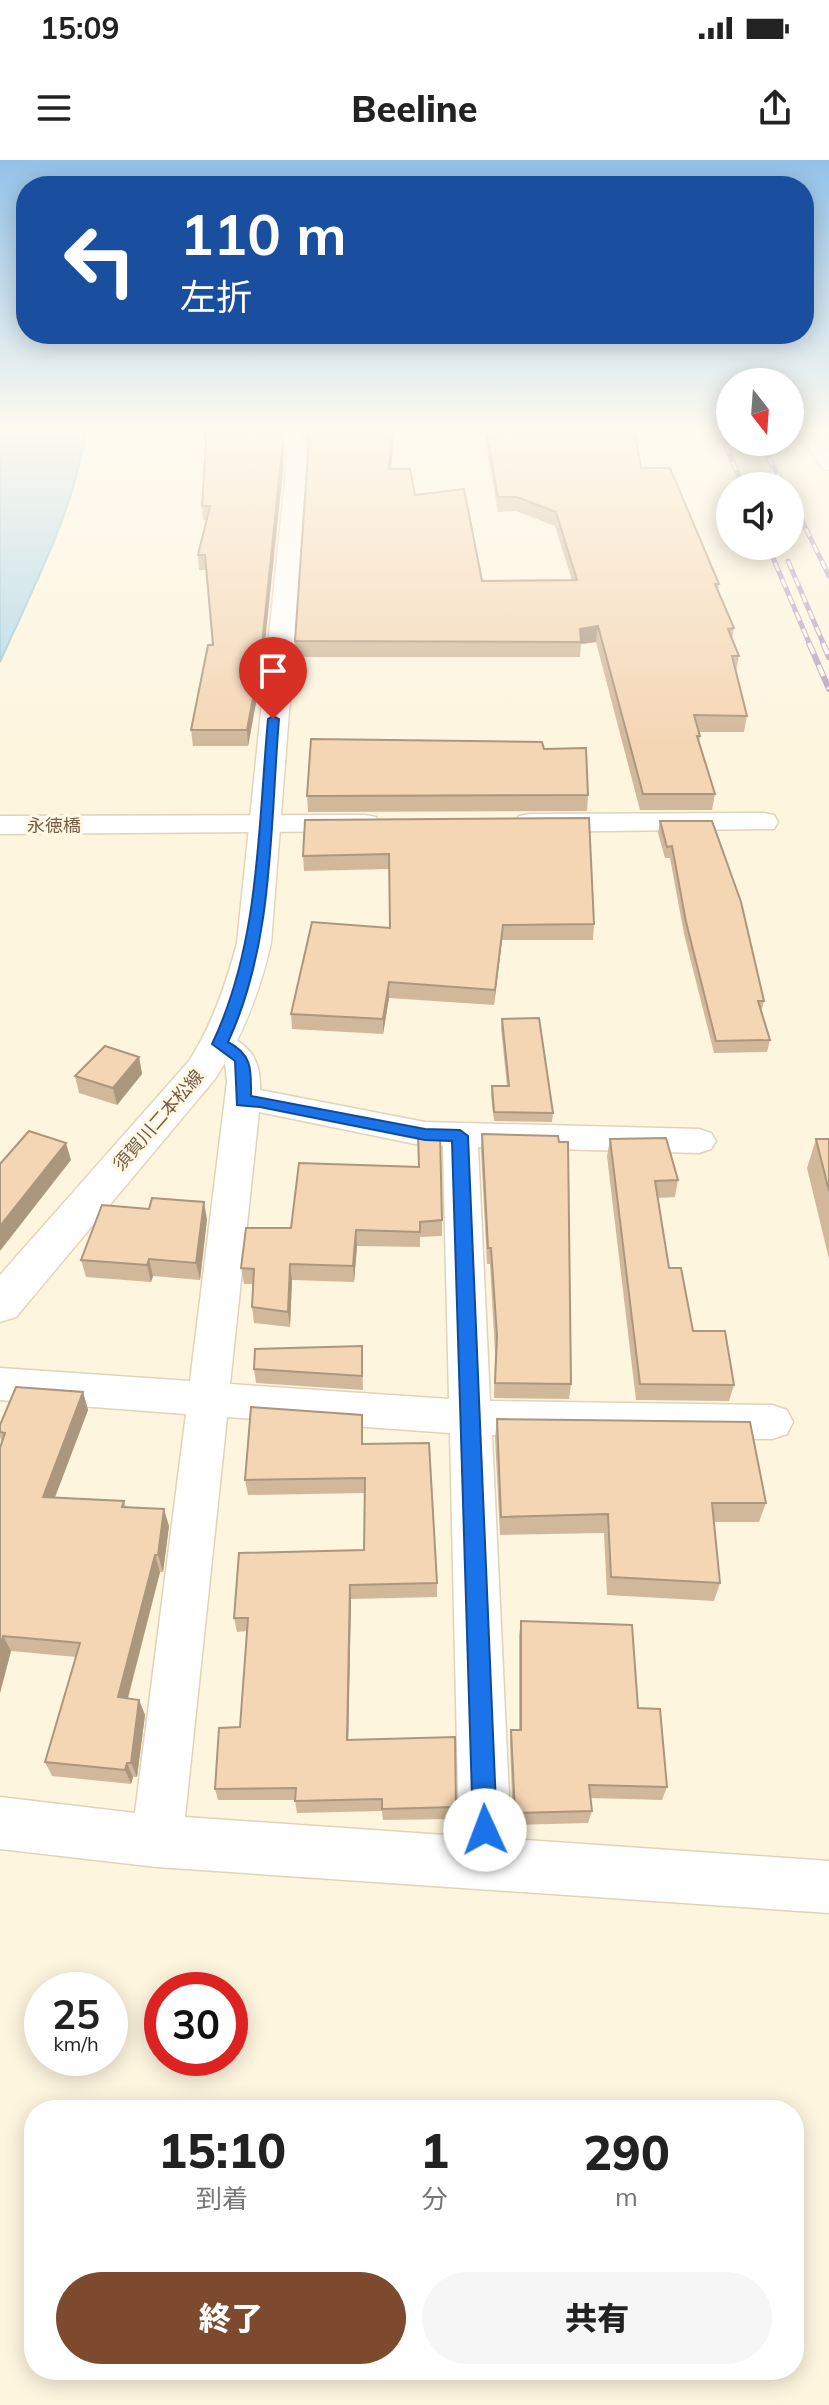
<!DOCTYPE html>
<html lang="ja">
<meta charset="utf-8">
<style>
:root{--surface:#fff;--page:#f6f6f6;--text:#222;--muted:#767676;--accent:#7e4a2e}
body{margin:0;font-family:Mulish,"Noto Sans JP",sans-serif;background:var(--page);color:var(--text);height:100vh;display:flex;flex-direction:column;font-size:30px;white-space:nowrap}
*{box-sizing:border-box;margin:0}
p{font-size:26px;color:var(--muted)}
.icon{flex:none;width:44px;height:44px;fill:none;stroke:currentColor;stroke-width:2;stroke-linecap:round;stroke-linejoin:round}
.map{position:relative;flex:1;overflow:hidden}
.details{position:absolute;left:24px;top:1940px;width:780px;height:280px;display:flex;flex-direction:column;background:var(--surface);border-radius:32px;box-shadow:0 4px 20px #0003}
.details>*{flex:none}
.top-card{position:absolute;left:16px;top:16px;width:798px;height:168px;border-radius:32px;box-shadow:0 4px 20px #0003;background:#1a4fa0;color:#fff;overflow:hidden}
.needle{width:52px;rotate:163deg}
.tools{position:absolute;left:716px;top:208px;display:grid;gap:16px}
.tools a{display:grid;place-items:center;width:88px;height:88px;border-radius:50%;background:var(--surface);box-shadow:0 4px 20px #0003;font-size:40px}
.speed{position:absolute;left:24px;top:1812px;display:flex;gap:16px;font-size:40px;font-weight:700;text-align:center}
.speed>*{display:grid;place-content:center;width:104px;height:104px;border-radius:50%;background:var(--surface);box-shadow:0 4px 20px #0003;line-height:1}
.speed small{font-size:20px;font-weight:400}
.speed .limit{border:12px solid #d22;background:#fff;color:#111}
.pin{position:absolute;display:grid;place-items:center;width:68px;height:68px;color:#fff;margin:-82px -34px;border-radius:50% 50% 50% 0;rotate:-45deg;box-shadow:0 0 8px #0007}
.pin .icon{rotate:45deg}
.me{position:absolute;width:88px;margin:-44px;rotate:358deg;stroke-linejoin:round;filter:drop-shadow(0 0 6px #0008)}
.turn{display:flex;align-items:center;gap:28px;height:168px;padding:0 32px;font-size:36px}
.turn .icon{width:104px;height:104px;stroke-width:2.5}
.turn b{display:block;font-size:56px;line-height:68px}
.eta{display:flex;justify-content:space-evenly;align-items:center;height:136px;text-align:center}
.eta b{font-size:48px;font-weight:800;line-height:56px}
.action{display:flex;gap:16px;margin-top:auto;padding:16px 32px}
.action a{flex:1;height:92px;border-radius:48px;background:var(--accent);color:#fff;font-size:32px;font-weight:800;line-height:92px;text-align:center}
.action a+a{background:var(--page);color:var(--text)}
.status{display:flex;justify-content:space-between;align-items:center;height:56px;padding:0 40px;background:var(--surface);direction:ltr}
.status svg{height:22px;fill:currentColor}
header{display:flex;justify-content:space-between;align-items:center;height:104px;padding:0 32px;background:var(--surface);font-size:36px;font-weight:800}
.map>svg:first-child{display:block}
</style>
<div class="status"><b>15:09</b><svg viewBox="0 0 49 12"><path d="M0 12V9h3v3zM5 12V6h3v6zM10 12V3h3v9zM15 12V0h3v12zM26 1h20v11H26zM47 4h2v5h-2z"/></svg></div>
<header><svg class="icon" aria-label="menu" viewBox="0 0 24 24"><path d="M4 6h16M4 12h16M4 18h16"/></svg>Beeline<svg class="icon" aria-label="share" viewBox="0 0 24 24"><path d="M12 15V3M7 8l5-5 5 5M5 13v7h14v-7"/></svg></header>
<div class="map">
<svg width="829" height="2245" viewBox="0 0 829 2245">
<rect width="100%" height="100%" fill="#fdf5de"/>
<path fill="#b2d8e7" stroke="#98c6d9" stroke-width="2" d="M0 269H86C76 347 32 430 0 502Z"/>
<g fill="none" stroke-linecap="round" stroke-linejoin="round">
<defs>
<g id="minor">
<polygon points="797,269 814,269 829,292 829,310 823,309"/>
<path d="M220 874C250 882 261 900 260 930L425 962 699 969 711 973 716 981 711 989 699 993 478 987 490 1241 772 1245 787 1250 793 1262 787 1274 772 1279 492 1275 511 1679 829 1701V1753L157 1707 0 1689V1637L135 1653 186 1254 0 1240V1208L190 1221 227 922 225 902 204 884 209 877ZM259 952 425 986H443L449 1239 230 1224ZM227 1257 450 1273 459 1676 185 1657Z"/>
</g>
<g id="tertiary">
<polygon points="763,653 774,655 778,662 774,669 530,672 519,670 515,663 519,656 530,654"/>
<polygon points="365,655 376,657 380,664 376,671 0,674 0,656"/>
</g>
<path id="secondary" d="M277 269H297L307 292V321L271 783C260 832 243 876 215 919L16 1157 0 1162V1115L189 901C212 865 226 825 237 783L285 321 287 292Z"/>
</defs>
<use href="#minor" stroke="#e1d2ba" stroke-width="3"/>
<use href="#tertiary" stroke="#e1d2ba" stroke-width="3"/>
<use href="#secondary" stroke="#e6d4b8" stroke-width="3"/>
<use href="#minor" fill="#fff" fill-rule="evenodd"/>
<use href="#tertiary" fill="#fff" fill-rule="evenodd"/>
<use href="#secondary" fill="#fff" fill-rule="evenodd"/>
<defs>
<g id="rail-far1">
<polyline points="719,269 743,326"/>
<polyline points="759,282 785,326"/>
<polyline points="790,336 829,416"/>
<polyline points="768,386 810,485"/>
<polyline points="788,401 824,485"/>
</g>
<g id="rail">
<polyline points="809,483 829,529"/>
<polyline points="823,483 829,497"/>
</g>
</defs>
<use href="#rail-far1" stroke="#b89ec6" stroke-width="5"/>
<use href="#rail" stroke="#b89ec6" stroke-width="6"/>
<use href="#rail-far1" stroke="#fff8e5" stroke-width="3" stroke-dasharray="9" stroke-linecap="butt"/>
<use href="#rail" stroke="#fff8e5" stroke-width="4" stroke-dasharray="12" stroke-linecap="butt"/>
</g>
<g fill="#d2b89b">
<polygon points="203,269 280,269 284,293 262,510 248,586 193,586 191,570 213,485 206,410 199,410 198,395 207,360 203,360 202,346 206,286"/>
<polygon points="300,269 395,269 391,309 415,335 482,421 572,420 555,366 516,351 498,352 484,274 458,274 458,269 634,269 641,308 719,424 718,431 734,468 732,479 739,496 736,512 747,556 744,572 699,572 700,576 699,582 715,634 712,650 640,650 596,482 581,484 580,497 296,497 295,481 309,289"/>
<polygon points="544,589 588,635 587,651 308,652 307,636"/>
<polygon points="305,660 594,764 593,780 502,780 494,845 389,838 383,874 292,869 291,854 390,768 389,709 304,711 303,696"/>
<polygon points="660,661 764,841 761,852 770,880 767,892 714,893 684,774 670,698 665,698 658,673"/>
<polygon points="502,859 553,953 552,962 494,961 491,935 492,926 507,926 501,868"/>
<polygon points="139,897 142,914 117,945 79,933 75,916"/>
<polygon points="418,973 442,1060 442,1076 420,1077 420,1087 357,1086 354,1122 292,1120 290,1167 254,1163 252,1147 253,1124 244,1124 241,1108 291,1068 419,1007"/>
<polygon points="482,974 571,1224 569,1239 494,1238 495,1192 490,1104 487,1104 481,990"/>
<polygon points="610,979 678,1020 675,1037 658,1038 669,1108 693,1171 734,1225 729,1241 636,1240 607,996"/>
<polygon points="816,979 829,979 829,1099 807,1008"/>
<polygon points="207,1059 200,1120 153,1116 151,1122 86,1117 81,1100"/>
<polygon points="362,1186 363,1230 256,1223 254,1209"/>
<polygon points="83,1232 88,1250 55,1337 124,1341 126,1347 169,1366 163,1412 160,1412 128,1539 139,1540 145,1555 137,1617 133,1617 131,1624 52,1616 45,1602 76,1497 11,1491 0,1533 0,1288 2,1282 0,1277 0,1265"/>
<polygon points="497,1259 766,1343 759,1362 714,1362 720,1423 714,1441 607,1435 604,1373 500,1375 495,1278"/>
<polygon points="363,1284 437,1423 437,1437 351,1439 348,1580 456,1647 456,1659 383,1660 382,1651 297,1653 295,1640 218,1640 215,1629 240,1567 247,1471 237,1472 234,1458 364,1390 365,1333 248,1335 245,1320"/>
<polygon points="521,1461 638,1548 667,1627 662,1640 590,1638 592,1651 588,1663 513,1665 510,1584 511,1570 519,1570 519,1475"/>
</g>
<g fill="#ab967e">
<polygon points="393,269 395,269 389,323 389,309"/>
<polygon points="283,279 284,293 282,321 262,510 248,586 247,570"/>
<polygon points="598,466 596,482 581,484 580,469"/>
<polygon points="503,765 502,780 494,845 495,830"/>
<polygon points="389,822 389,838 383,874 383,859"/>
<polygon points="139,897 142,914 117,945 113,928"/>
<polygon points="66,983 71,1000 0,1091 0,1066"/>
<polygon points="204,1042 207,1059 200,1120 196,1103"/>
<polygon points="356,1070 357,1086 354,1122 353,1106"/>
<polygon points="149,1099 153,1116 151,1122 147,1105"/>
<polygon points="290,1104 292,1120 290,1167 288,1152"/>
<polygon points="83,1232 88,1250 49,1353 43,1337"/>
<polygon points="164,1349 169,1366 163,1412 158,1395"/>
<polygon points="155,1395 160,1412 124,1552 118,1537"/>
<polygon points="350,1425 351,1439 348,1592 347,1580"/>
<polygon points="3,1476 11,1491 0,1533 0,1488"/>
<polygon points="139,1540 145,1555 137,1617 131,1603"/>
<polygon points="127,1603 133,1617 131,1624 125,1610"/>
</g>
<g fill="#f4d6b4" stroke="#ab967e" stroke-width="2">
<polygon points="204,269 280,269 283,279 261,495 247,570 191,570 208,485 213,485 205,395 198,395 210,346 202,346 206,282"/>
<polygon points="305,269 393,269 389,309 410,309 415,335 464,329 482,421 577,420 556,352 517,337 498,337 486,269 634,269 641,308 670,308 719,424 715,424 734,468 728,469 739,496 732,496 747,556 694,555 700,576 697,576 715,634 643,634 598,466 580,469 581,482 295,481 309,279"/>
<polygon points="311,579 542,582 544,589 586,588 588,635 307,636"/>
<polygon points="589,658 594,764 503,765 495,830 389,822 383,859 291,854 312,762 390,768 389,694 303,696 305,660"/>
<polygon points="660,661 712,661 741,742 764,841 758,841 770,880 716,881 686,762 672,686 667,687"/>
<polygon points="539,858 553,953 494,952 492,926 509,926 502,859"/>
<polygon points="105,886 139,897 113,928 75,916"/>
<polygon points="29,971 66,983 0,1066 0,1004"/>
<polygon points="418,973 440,973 442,1060 420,1062 420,1072 356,1070 353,1106 290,1104 288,1152 252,1147 254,1109 241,1108 246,1068 291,1068 299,1003 419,1007"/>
<polygon points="482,974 558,976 559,982 568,982 571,1224 495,1223 497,1176 491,1088 488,1088"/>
<polygon points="666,978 678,1020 655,1021 669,1108 681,1108 693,1171 725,1171 734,1225 640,1224 610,979"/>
<polygon points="816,979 829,979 829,1031"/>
<polygon points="152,1038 204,1042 196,1103 149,1099 147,1105 81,1100 102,1045 149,1049"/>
<polygon points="362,1186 362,1216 254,1209 255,1189"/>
<polygon points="16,1227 83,1232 43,1337 124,1341 122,1347 164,1349 158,1395 155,1395 118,1537 139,1540 131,1603 127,1603 125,1610 45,1602 80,1483 3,1476 0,1488 0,1288 5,1273 0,1272 0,1265"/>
<polygon points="251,1247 362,1255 362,1284 429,1283 437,1423 350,1425 347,1580 455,1577 456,1647 382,1649 382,1639 295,1641 296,1628 215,1629 219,1568 240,1567 248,1458 234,1458 239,1393 364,1390 365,1318 245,1320"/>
<polygon points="497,1259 750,1262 766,1343 712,1343 720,1423 611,1417 608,1354 501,1357"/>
<polygon points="521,1461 632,1465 638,1548 660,1549 667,1627 589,1625 592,1651 515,1653 511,1570 521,1570"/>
</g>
<linearGradient id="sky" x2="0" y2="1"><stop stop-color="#92c2e8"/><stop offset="0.46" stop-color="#fefaf0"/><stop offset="1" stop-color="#fefaf0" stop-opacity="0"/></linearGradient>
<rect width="829" height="584" fill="url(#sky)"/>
<path fill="#1a73e8" stroke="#114b97" stroke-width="2" d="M273 556 279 559C270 667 274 783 228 882 253 895 251 910 251 936L425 969 460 970 468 976 497 1670 494 1679 485 1682 476 1679 473 1670 452 981 425 980 260 947 237 945 235 901 212 884C260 784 258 668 268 559Z"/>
<g text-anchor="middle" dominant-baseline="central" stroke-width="7" stroke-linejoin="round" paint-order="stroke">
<g font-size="18" fill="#745c45" stroke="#fff8e5">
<text x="54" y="665">永徳橋</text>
<text transform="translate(158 960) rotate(-49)">須賀川二本松線</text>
</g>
</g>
</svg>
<div class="tools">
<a><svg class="needle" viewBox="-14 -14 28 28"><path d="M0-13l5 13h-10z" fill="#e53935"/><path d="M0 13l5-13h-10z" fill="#767676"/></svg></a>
<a><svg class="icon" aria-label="sound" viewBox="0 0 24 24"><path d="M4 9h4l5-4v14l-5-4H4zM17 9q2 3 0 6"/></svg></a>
</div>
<div class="speed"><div>25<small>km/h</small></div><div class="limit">30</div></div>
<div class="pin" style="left:273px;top:559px;background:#d93025"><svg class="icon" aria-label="arrive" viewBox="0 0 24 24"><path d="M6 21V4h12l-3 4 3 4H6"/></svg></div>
<svg class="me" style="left:485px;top:1670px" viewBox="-20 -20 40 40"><circle r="19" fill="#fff"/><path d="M0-13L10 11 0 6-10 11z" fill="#1a73e8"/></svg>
<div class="top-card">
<div class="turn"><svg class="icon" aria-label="left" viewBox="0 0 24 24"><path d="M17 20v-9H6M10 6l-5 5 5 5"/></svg><div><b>110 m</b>左折</div></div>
</div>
<section class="details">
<div class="eta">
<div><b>15:10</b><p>到着</p></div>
<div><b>1</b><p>分</p></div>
<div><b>290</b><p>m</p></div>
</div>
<div class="action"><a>終了</a><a>共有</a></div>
</section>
</div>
